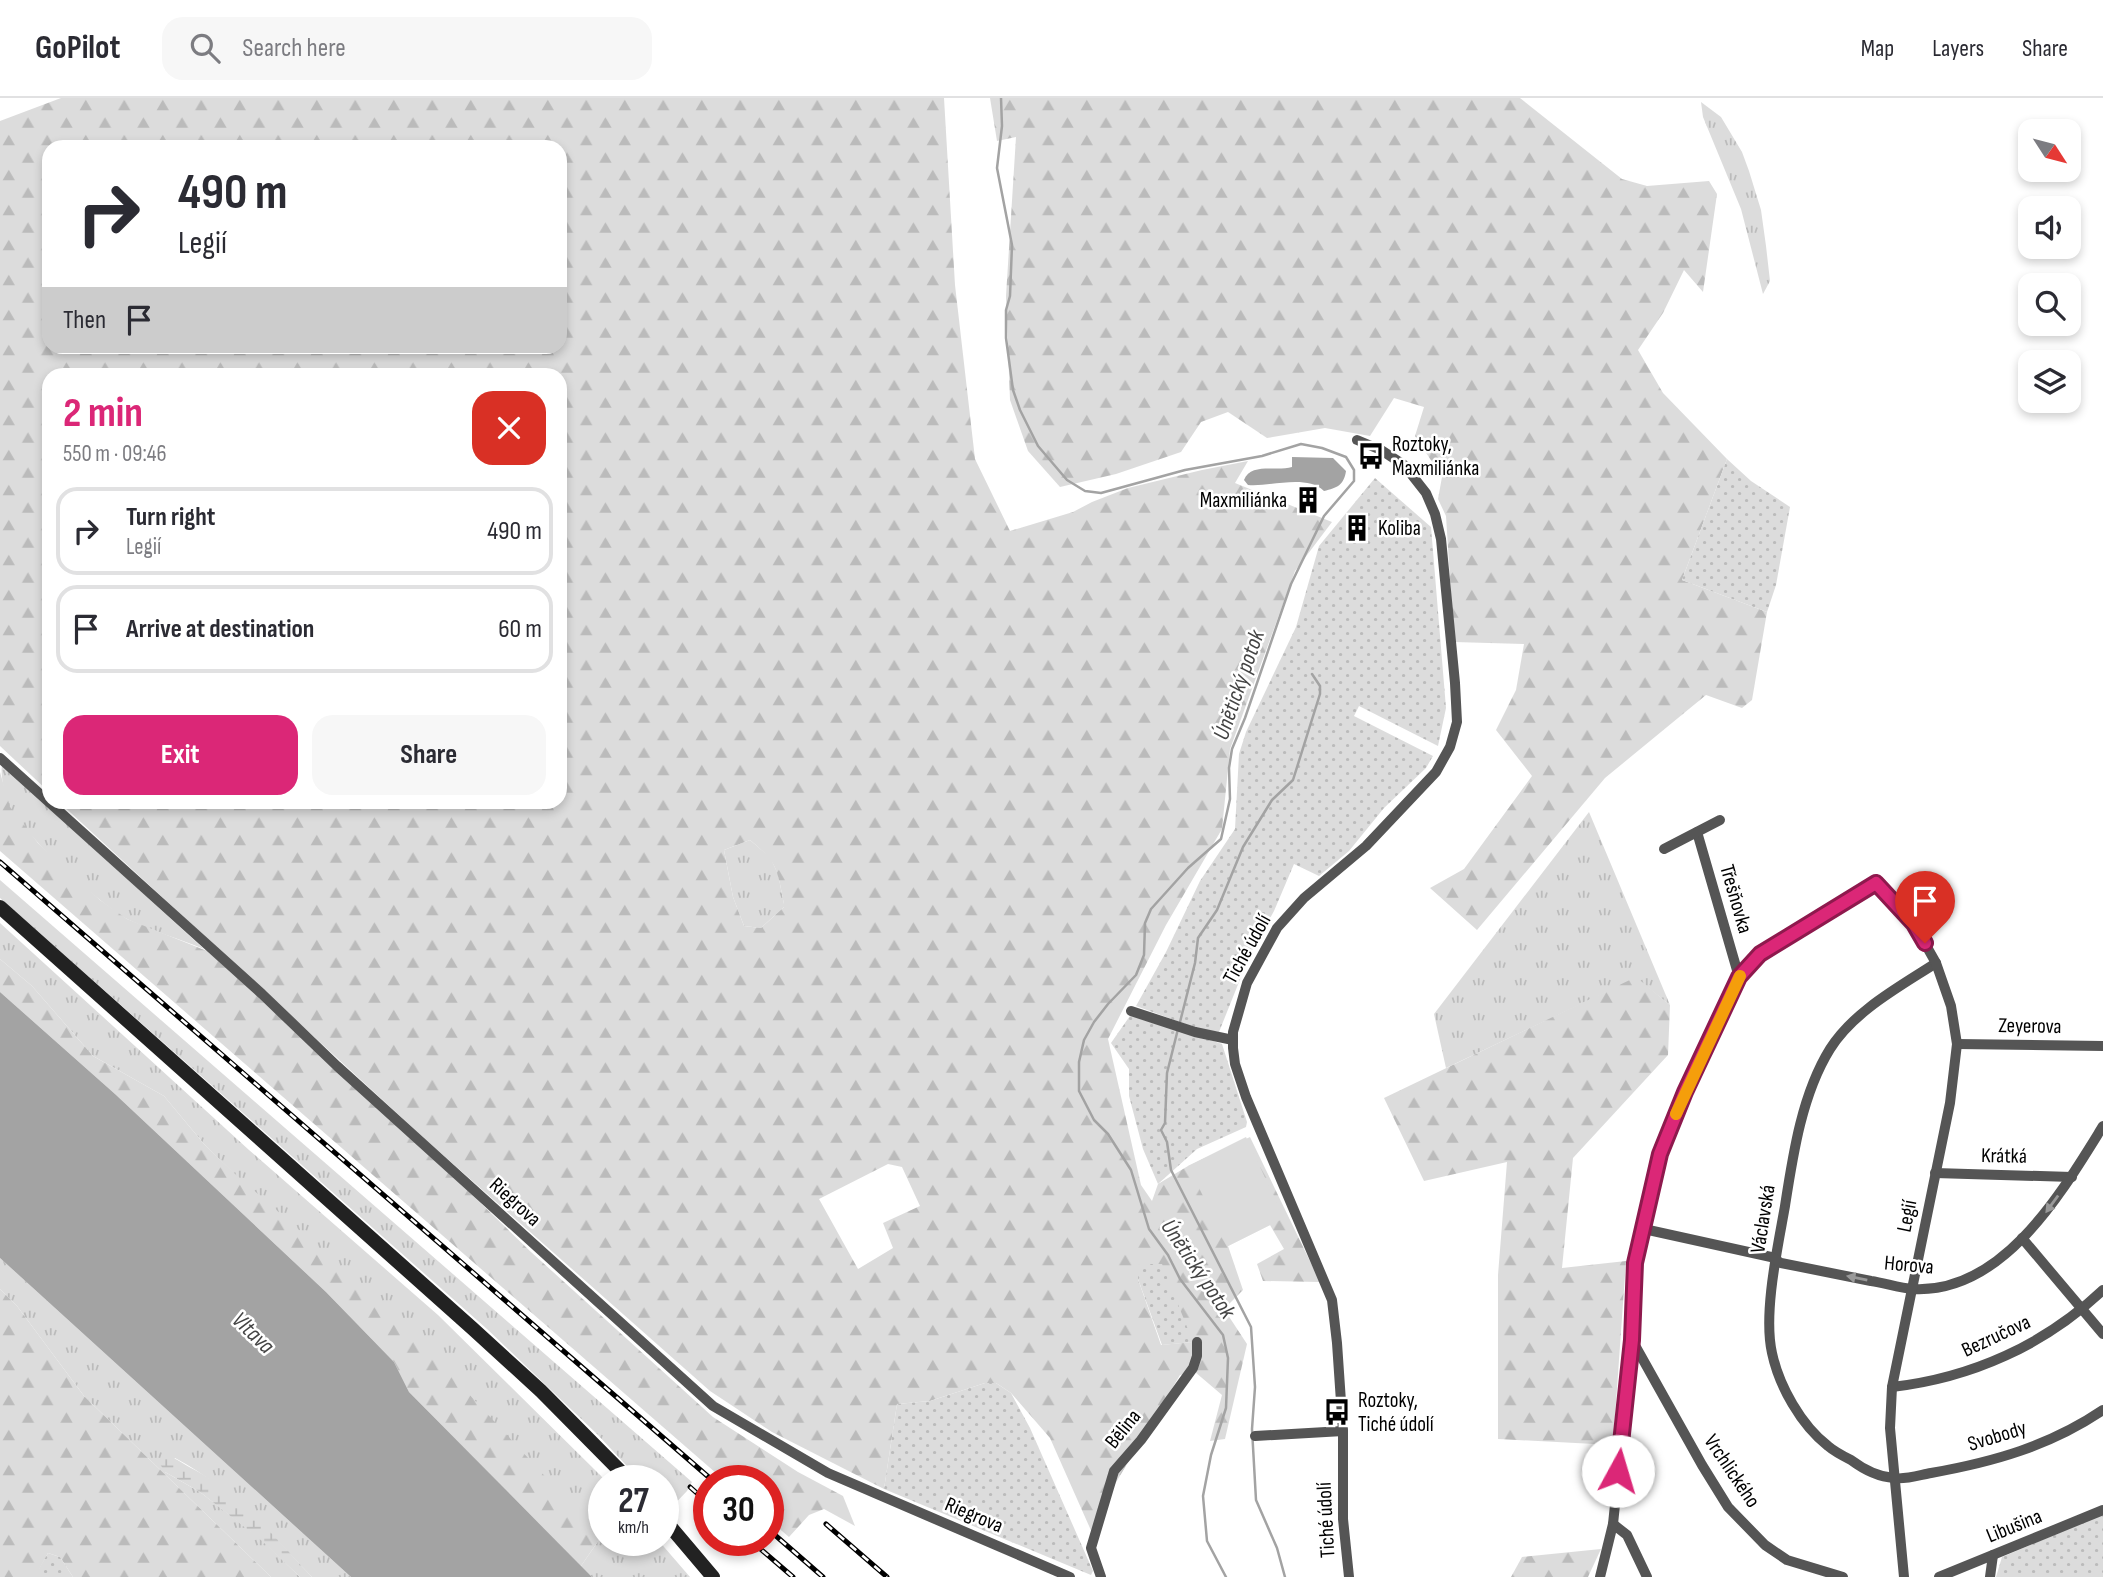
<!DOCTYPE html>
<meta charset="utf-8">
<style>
:root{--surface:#fff;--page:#f7f7f7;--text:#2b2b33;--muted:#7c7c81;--line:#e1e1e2;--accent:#db2777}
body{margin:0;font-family:"Sofia Sans Condensed",sans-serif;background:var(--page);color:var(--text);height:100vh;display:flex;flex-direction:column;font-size:26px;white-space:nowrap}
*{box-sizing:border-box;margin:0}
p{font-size:23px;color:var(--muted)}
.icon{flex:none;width:38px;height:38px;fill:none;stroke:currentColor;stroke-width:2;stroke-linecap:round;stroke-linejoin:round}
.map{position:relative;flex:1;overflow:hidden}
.panel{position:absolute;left:42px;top:270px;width:525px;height:441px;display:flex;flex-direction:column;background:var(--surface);border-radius:21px;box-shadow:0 4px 10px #0003}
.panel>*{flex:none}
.hud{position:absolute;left:42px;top:42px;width:525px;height:214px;border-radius:21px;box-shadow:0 4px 10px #0003;background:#fff;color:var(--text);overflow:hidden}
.needle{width:46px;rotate:126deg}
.controls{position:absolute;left:2018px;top:21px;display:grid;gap:14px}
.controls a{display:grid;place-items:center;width:63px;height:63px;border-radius:14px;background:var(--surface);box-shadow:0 4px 10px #0003;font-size:35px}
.speed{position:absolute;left:588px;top:1367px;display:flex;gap:14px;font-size:35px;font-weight:700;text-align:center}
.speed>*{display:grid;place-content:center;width:91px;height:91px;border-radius:50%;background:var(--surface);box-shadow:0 4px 10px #0003;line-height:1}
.speed small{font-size:18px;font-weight:400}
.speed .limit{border:10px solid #d22;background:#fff;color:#111}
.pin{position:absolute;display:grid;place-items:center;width:60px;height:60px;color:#fff;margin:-72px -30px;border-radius:50% 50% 50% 0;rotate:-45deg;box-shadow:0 0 7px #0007}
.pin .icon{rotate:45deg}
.me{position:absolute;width:77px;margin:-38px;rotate:6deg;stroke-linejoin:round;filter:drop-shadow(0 0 5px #0008)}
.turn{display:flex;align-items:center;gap:24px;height:147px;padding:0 21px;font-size:32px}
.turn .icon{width:91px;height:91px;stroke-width:2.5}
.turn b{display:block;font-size:49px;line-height:60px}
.then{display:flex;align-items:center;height:66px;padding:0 21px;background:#0003;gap:14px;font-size:26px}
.round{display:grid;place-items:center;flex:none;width:74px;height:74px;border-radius:21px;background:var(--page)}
.headline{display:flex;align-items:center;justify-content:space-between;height:119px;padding:0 21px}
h1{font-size:42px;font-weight:700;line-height:52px;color:var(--accent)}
.button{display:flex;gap:14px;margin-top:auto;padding:14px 21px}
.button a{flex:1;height:80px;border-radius:21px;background:var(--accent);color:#fff;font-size:28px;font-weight:700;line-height:80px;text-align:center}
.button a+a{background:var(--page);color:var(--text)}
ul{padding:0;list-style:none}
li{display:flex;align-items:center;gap:21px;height:88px;margin:0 14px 10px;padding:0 7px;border:4px solid var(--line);border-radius:21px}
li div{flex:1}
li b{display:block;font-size:26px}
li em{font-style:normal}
header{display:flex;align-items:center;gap:42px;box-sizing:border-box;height:98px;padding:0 35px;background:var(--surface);border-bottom:2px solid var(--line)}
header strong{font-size:33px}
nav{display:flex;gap:38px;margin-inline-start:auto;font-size:24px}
.search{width:490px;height:63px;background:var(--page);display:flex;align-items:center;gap:18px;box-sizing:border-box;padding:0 24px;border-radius:21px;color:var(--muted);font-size:26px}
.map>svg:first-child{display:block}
</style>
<header>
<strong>GoPilot</strong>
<div class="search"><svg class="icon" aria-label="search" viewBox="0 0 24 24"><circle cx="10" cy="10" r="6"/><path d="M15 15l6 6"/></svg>Search here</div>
<nav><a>Map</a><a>Layers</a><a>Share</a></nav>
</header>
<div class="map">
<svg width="2103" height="1479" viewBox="0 0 2103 1479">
<defs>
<pattern id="grass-tufts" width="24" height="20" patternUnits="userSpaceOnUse" patternTransform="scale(1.75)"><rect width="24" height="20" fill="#dcdcdc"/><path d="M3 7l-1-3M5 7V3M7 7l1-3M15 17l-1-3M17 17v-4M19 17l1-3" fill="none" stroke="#bbb"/></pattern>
<pattern id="forest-firs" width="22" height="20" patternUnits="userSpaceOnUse" patternTransform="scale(1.75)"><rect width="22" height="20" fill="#dcdcdc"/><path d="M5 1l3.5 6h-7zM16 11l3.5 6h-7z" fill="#bbb"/></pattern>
<pattern id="wetland-marsh" width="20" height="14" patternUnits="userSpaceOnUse" patternTransform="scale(1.75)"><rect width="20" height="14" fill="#dcdcdc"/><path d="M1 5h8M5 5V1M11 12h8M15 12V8" fill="none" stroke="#bbb"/></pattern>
<pattern id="garden-dots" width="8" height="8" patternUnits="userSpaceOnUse" patternTransform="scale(1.75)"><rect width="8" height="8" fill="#dcdcdc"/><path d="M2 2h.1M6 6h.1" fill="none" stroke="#bbb" stroke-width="1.8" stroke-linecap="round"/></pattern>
</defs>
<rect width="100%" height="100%" fill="#fff"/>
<g fill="url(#grass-tufts)">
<polygon points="1701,4 1721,19 1742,54 1749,73 1761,112 1766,148 1770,183 1763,196 1741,111 1703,19"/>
<path d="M2 667 204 851C179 841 153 833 129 822 101 808 22 735 9 708 5 698 0 677 2 667Z"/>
<polygon points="1589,714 1670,907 1636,880 1446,970 1434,916"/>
<polygon points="750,742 770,759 778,776 784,806 784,809 761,830 744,828 733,799 724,752"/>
<polygon points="0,782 692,1384 687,1393 668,1413 663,1407 663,1382 640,1382 597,1336 487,1231 0,800"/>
<polygon points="0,825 249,1052 438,1217 594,1371 605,1382 604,1442 658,1442 690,1479 592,1479 581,1468 601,1439 204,1046 164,998 93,958 32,888 0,861"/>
<path d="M0 1160 351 1479H312C270 1435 230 1389 175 1360L165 1374 200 1394 262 1442 300 1479H271L84 1298 17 1208 0 1191Z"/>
</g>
<g fill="url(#forest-firs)" fill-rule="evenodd">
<path d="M61 0H944L955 187 975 361 1010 433 1073 414 1092 404 1128 390 1202 372 1248 363 1235 385 1332 424 1295 473 1230 651 1222 731 1166 827 1108 941 1141 1087 1152 1103 1158 1086 1188 1068 1250 1039 1320 1184 1263 1183 1257 1166 1284 1151 1270 1127 1228 1148 1243 1192 1224 1211 1247 1246 1225 1341 1210 1343 1222 1297 1195 1274 1180 1277 1102 1408 1093 1437 1050 1340 1011 1295 996 1285H985L930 1303 897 1306 884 1391 772 1334 710 1293 425 1041 59 704H560V276H49V694L0 648V23ZM49 49H560V248H49ZM750 742C778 765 777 771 784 806V809L761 830 744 828 733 799 724 752ZM888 1066 902 1069 920 1108 883 1125 893 1150 858 1171 819 1101ZM1138 1181 1192 1244 1161 1247Z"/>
<polygon points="990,0 1520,0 1622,81 1647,88 1709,83 1717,96 1703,194 1684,172 1663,215 1638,252 1663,295 1727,361 1682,482 1767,514 1752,602 1742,610 1706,597 1605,680 1477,832 1430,790 1464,771 1532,678 1496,632 1516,592 1524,546 1454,544 1446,418 1438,401 1442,379 1415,338 1424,309 1394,300 1370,338 1325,330 1267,340 1228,314 1201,324 1181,354 1116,376 1060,389 1028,353 1010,302 1006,198 1016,39 997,43"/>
<polygon points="0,674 10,709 38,745 100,802 127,821 207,853 260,899 463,1088 531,1154 713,1319 798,1374 843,1398 855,1428 824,1411 809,1417 789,1439 768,1421 768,1382 724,1382 0,753"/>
<polygon points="0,861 32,888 93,958 164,998 204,1046 234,1075 347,1174 443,1268 601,1439 581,1468 409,1294 394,1264 326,1194 115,996 0,894"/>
<polygon points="1636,879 1670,907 1668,957 1573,1060 1562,1170 1626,1163 1613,1347 1498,1341 1498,1177 1507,1064 1424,1083 1384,1000"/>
<polygon points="0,1191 17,1208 84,1298 271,1479 73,1479 60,1459 48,1455 35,1479 0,1479"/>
<polygon points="1601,1451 1588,1479 1511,1479 1522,1459"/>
</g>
<path fill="url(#wetland-marsh)" d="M166 1358C178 1360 184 1367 195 1372 241 1397 276 1441 312 1479H300L262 1443 200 1394 165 1374 160 1366 162 1359Z"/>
<polygon fill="#dcdcdc" points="1246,1039 1284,1120 1228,1148 1188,1068"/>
<g fill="url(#garden-dots)">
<polygon points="1727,361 1751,383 1790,409 1776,487 1767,514 1682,482"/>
<polygon points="1375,380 1431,429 1446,610 1438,648 1359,608 1354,618 1433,658 1426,670 1384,710 1349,753 1319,778 1294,766 1274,813 1251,854 1219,934 1199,931 1136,908 1166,854 1200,783 1235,731 1239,656 1246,634 1296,529 1319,448"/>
<polygon points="1132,915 1222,946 1247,1024 1246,1029 1197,1051 1158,1086 1143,1051 1129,998 1129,971 1111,945"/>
<polygon points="1139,1166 1162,1166 1193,1244 1162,1247 1138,1181"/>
<polygon points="985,1285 996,1285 1011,1295 1030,1330 1093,1473 1091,1477 884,1391 897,1306 930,1303"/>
<polygon points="2103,1416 2103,1479 1996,1479 2002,1459"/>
<polygon points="48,1455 60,1459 73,1479 34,1479"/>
</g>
<g fill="#a3a3a3">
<path d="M1292 359 1333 360 1346 373C1344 387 1337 390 1324 393 1306 376 1271 389 1248 387L1244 382C1251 364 1277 374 1292 369Z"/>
<polygon points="0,894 115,996 326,1194 394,1264 409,1294 592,1479 351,1479 0,1160"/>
</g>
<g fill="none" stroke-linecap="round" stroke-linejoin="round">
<g stroke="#a3a3a3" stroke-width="2.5">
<polyline points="1001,0 1002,28 997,70 1012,147 1010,198 1006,212 1006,240 1013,292 1020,312 1038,348 1067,382 1085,393 1101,395 1185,372 1262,358 1301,346 1322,350 1346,359 1354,372 1354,383 1324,418 1291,486 1245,620 1232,651 1229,670 1230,701 1221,741 1188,770 1151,811 1145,825 1144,857 1136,877 1108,906 1094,924 1084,942 1079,964 1079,993 1094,1022 1108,1036 1131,1072 1149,1131 1168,1157 1180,1181 1223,1237 1228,1260 1226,1310 1211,1357 1203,1398 1207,1443 1226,1479"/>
<polyline points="1180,924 1195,865 1198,840 1217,812 1243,749 1272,702 1293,682 1320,596 1320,588 1312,576"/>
<polyline points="1178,931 1167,975 1165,1025 1161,1032 1167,1044 1171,1072 1251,1229 1255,1289 1252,1331 1256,1402 1277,1450 1285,1479"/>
</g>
<g stroke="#555" stroke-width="10">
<polyline points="0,660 262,896 337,968 713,1308 828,1375 1070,1479"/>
<polyline points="1697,734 1739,879"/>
<polyline points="1664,751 1720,722"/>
<path d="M1936 865C1899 889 1854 913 1830 951 1802 996 1793 1056 1785 1108 1778 1148 1763 1215 1772 1255 1779 1288 1801 1327 1828 1348 1835 1354 1843 1358 1851 1362 1863 1371 1879 1379 1894 1380 1905 1382 1920 1377 1931 1375 1993 1364 2050 1348 2103 1312"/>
<polyline points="1131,913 1195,934 1233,942"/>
<polyline points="1957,946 2103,948"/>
<polyline points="1935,1075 2072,1079"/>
<path d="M1644 1131 1771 1159 1781 1165C1811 1171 1841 1177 1871 1183 1885 1185 1899 1190 1913 1191 2003 1196 2062 1094 2103 1028"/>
<polyline points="2022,1140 2103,1236"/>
<polyline points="1632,1242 1702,1367 1728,1409 1765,1447 1787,1462 1843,1479"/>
<path d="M1892 1289C1971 1280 2045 1247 2103 1192"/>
<polyline points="1255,1338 1343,1333"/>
<polyline points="1613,1426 1627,1437 1647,1479"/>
<polyline points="1101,1479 1091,1450 1114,1373 1141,1342 1193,1270 1197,1258 1197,1244"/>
<polyline points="1349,1479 1343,1421 1343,1333 1337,1245 1332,1202 1246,999 1235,966 1233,950 1233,934 1247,885 1277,830 1304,800 1366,748 1436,674 1450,649 1457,624 1455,585 1441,441 1435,416 1426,395 1404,367 1381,352 1357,342"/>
<polyline points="1600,1479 1613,1426 1632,1242 1635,1165 1660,1056 1685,994 1739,879 1760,856 1876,785 1914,826 1936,865 1951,908 1957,946 1950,1005 1892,1289 1890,1330 1904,1479"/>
<polyline points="1939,1479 2103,1412"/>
<polyline points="1990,1479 1993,1457"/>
</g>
<g stroke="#222" stroke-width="14">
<polyline points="0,809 472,1230 541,1293 629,1382"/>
<polyline points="663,1420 713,1479"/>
</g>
<defs>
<g id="rail">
<polyline points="0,764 712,1382"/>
<polyline points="690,1389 709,1406"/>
<polyline points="826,1426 887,1479"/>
<polyline points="768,1431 823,1479"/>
<polyline points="750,1442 793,1479"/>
</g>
</defs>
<use href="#rail" stroke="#000" stroke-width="5"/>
<use href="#rail" stroke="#fff" stroke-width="2.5" stroke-dasharray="8" stroke-linecap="butt"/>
</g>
<defs><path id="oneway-solid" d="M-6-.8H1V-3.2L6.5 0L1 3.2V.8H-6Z" transform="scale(1.75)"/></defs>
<g fill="#999">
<use href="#oneway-solid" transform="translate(2052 1106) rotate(126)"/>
<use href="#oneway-solid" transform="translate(1857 1180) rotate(-169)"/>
</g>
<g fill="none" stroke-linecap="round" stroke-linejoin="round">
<defs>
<polyline id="route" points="1618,1373 1632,1242 1635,1165 1660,1056 1685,994 1739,879 1760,856 1876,785 1914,826 1925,845"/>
</defs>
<use href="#route" stroke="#8e194d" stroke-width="18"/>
<use href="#route" stroke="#db2777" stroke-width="12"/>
<polyline stroke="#f59e0b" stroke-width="12" points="1676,1016 1740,878"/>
</g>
<defs>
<symbol id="bus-bare" viewBox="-9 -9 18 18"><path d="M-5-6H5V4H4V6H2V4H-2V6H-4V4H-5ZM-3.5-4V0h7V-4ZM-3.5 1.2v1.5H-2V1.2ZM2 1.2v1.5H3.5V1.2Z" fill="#000" stroke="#fff" stroke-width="2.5" paint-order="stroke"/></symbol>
<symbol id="building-bare" viewBox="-9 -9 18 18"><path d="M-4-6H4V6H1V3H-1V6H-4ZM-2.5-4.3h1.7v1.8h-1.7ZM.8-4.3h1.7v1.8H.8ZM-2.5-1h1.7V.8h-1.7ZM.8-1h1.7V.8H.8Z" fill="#000" stroke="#fff" stroke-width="2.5" paint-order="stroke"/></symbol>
</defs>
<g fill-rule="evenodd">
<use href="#bus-bare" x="1352" y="339" width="38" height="38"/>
<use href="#building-bare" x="1289" y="383" width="38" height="38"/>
<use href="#building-bare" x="1338" y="411" width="38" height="38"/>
<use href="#bus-bare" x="1318" y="1295" width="38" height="38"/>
</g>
<g text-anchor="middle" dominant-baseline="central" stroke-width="5" stroke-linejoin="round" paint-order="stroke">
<g font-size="21" fill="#000" stroke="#fff" text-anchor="start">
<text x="1392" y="346">Roztoky,<tspan x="1392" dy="24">Maxmiliánka</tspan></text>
<text x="1287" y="402" text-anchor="end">Maxmiliánka</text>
<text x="1378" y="430">Koliba</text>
<text x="1358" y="1302">Roztoky,<tspan x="1358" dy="24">Tiché údolí</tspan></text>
</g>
<g font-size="21" fill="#000" stroke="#fff">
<text transform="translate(1736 801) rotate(74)">Třešňovka</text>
<text transform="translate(1247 851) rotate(-61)">Tiché údolí</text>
<text transform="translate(2030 928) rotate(1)">Zeyerova</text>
<text transform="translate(2004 1058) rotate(1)">Krátká</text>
<text transform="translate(515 1104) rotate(42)">Riegrova</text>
<text transform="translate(1907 1118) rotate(-79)">Legií</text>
<text transform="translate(1763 1121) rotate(-81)">Václavská</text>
<text transform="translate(1909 1167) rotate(5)">Horova</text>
<text transform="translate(1996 1238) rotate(-25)">Bezručova</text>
<text transform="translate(1123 1331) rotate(-51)">Bělina</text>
<text transform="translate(1997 1338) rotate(-17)">Svobody</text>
<text transform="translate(1732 1373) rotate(56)">Vrchlického</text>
<text transform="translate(974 1417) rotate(23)">Riegrova</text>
<text transform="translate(1326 1422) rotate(-93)">Tiché údolí</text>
<text transform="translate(2014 1428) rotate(-22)">Libušina</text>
</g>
<g font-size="23" font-style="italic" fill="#444" stroke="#fff">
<text transform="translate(1239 587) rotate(-71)">Únětický potok</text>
<text transform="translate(1198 1171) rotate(56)">Únětický potok</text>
<text transform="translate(253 1235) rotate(44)">Vltava</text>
</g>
</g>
</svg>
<div class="controls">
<a><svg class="needle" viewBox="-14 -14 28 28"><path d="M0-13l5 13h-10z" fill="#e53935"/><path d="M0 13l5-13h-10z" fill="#7c7c81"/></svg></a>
<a><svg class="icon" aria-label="sound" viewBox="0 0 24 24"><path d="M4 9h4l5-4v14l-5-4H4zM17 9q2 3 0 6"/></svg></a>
<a><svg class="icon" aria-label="search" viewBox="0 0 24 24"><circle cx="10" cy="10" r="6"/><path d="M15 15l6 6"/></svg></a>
<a><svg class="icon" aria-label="layers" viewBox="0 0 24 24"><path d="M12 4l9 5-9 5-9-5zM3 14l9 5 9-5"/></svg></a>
</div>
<div class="speed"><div>27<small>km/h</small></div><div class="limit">30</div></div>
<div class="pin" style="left:1925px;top:845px;background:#d93025"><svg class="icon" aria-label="arrive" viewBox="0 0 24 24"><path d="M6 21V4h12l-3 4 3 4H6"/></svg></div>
<svg class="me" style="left:1618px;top:1373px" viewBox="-20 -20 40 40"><circle r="19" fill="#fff"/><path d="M0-13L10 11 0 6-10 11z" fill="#db2777"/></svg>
<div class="hud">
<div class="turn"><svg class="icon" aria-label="right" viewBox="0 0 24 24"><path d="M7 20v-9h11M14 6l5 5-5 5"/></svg><div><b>490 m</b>Legií</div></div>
<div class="then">Then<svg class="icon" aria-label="arrive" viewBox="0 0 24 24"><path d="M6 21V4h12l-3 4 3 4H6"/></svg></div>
</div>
<section class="panel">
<div class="headline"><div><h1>2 min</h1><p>550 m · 09:46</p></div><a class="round" style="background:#d93025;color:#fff"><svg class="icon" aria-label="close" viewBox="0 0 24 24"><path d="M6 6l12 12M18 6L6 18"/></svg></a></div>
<ul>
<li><svg class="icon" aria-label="right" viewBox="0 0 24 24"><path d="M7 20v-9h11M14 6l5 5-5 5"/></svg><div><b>Turn right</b><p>Legií</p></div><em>490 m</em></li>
<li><svg class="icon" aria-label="arrive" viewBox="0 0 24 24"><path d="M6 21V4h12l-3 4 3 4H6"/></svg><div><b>Arrive at destination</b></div><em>60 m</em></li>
</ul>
<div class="button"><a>Exit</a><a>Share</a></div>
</section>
</div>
